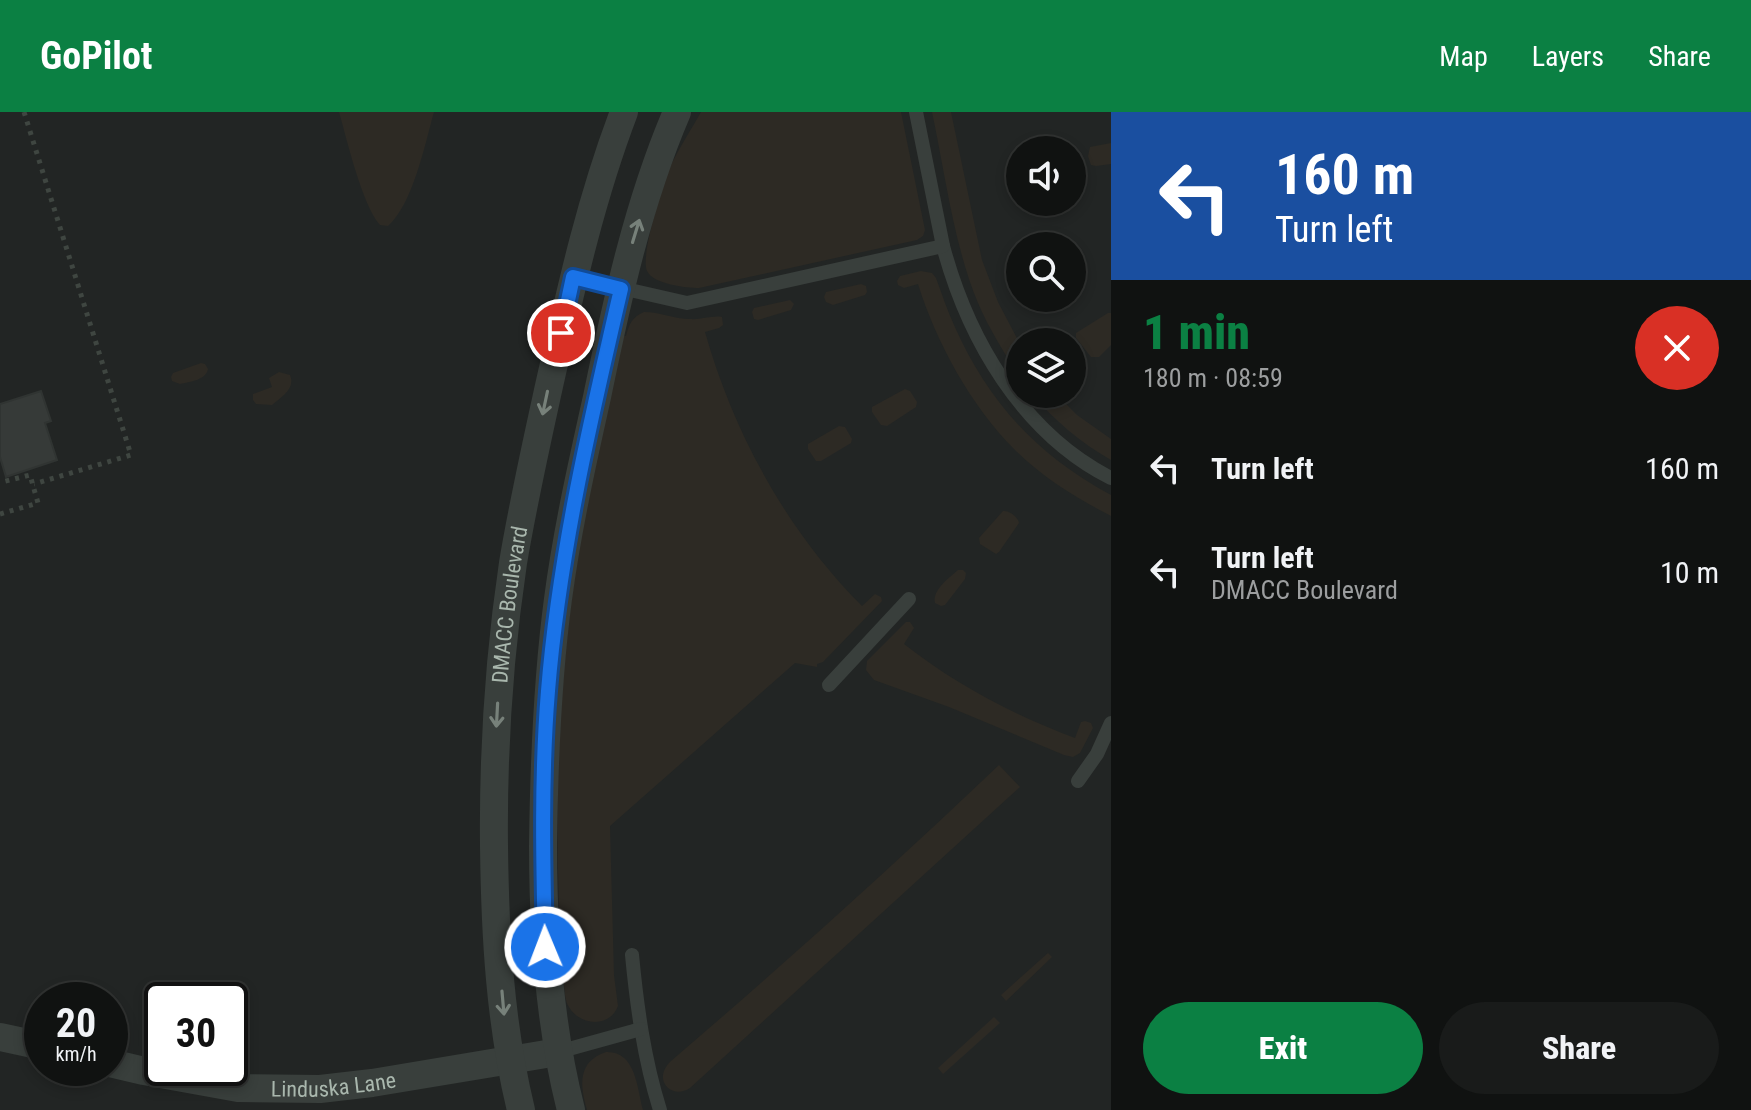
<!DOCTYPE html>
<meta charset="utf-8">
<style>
:root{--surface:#101211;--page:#191b1a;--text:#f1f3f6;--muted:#9c9e9f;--line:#303231;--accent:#0b8043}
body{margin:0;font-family:"Roboto Condensed",sans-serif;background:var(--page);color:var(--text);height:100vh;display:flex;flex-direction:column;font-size:30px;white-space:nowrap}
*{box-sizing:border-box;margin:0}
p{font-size:26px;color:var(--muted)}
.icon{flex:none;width:44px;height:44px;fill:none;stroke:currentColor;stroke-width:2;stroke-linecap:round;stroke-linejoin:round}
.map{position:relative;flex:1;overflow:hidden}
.details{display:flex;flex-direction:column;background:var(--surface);width:640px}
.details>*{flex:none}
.guide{background:#1a4fa0;color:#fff;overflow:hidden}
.tools{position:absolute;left:1006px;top:24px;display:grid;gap:16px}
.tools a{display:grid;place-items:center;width:80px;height:80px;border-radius:50%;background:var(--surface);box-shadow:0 4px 12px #0003,0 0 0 2px var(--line);font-size:40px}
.speed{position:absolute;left:24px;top:870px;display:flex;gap:16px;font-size:40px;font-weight:700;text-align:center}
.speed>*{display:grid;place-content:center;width:104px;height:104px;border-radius:50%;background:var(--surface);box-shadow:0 4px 12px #0003,0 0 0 2px var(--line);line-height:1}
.speed small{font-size:20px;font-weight:400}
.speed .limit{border:4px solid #111;border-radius:12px;background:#fff;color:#111}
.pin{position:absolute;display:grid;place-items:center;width:68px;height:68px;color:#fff;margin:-34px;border:4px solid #fff;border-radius:50%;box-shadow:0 2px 8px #0007}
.me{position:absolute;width:88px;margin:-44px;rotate:359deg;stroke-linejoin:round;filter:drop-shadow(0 0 6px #0008)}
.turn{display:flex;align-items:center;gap:28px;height:168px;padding:0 32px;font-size:36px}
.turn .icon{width:104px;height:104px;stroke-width:2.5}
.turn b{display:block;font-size:56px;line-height:68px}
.round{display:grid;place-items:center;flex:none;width:84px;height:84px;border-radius:42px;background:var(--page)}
.summary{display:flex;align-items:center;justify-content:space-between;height:136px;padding:0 32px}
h1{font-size:48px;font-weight:800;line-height:60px;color:var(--accent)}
.cta{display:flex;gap:16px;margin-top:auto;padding:16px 32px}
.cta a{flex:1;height:92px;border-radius:48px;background:var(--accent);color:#fff;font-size:32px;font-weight:800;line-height:92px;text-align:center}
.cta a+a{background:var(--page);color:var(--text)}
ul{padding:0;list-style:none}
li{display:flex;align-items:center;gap:24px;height:104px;padding:0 32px}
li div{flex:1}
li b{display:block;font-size:30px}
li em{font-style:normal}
header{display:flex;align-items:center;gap:48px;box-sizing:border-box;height:112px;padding:0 40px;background:var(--accent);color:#fff}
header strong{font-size:38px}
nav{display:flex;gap:44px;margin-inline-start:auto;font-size:28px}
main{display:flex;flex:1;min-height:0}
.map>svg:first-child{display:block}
</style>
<header>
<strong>GoPilot</strong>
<nav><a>Map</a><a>Layers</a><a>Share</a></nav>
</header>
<main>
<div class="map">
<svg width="1111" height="998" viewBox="0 0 1111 998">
<rect width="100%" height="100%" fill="#161817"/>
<path fill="#222524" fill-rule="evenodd" d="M0 0H1111V998H0ZM1020 38H1072V90H1020ZM1020 134H1072V186H1020ZM1020 230H1072V282H1020ZM42 888H110V956H42ZM162 888H230V956H162Z"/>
<g fill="#2d2a24">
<path d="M339 0H434C425 32 413 92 388 114L380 113C362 93 347 28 339 0Z"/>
<path d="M701 0H901L925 118 923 124 917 128 699 176C686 176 653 172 647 159 640 144 663 72 670 55 679 36 691 18 701 0Z"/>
<path d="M932 0H951L982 148 998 190 1020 232V266C1005 242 989 217 978 191 954 134 945 61 932 0Z"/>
<polygon points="1111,31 1111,52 1096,54 1091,53 1088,44 1090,35"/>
<path d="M921 159 932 161 936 166C942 182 947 198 954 213 988 290 1037 343 1111 383V404C1076 386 1042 365 1014 337 971 294 936 230 918 172L904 176 898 173 897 169 900 164Z"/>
<polygon points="861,172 866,174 867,180 865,183 833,193 826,190 824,185 826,180"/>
<polygon points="790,188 794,192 791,198 758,208 754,207 752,200 754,196"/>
<path d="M644 200C660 200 674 207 690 207 701 208 712 203 722 205L723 213 719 216 705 220C734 322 787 419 862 494L875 482 881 485 882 489 823 550 817 552V555L795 551 610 714 614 863 618 894C610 916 580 914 569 895 565 889 565 881 564 874 553 735 555 594 576 456 588 378 607 301 623 224H626C629 212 632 205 644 200Z"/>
<polygon points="1108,201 1111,201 1111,233 1099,245 1091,245 1076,226 1076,221"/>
<path d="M201 251 205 252 208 257C206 268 190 270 180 272L172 269 171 265 173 261Z"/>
<path d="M279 260 290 263C296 277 281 285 272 293L256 292 253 288V282L272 275 269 266Z"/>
<polygon points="905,277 910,279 917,290 916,295 887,314 881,313 872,300 872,295"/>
<path d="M1032 282H1056L1077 303 1111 327V348C1081 331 1054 308 1032 282Z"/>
<polygon points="839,314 845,315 852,327 851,331 821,349 816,349 808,337 808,332"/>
<path d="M1003 399C1009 398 1018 405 1019 411L999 440 996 442 980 432 979 426Z"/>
<path d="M958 458H963L966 461 965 467 945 493 941 494 935 491C932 478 949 466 958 458Z"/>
<path d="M906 510H910L914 516 904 532C955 572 1013 603 1075 626L1081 610 1085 609 1091 611 1093 616 1080 641 1073 645 1064 643 949 595 874 568 866 558 867 549Z"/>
<path d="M999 653 1020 675 690 976C672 988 651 968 671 949 783 853 892 755 999 653Z"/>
<polygon points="1048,841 1052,845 1006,889 1001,883"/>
<polygon points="994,905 1000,911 943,962 938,956"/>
<path d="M606 940C636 939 637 976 643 998H587C580 973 577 950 606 940Z"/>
</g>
<polygon fill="#363a38" stroke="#303432" stroke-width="2" points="41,279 51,309 45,311 57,348 6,365 0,345 0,292"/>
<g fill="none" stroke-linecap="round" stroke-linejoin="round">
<g stroke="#3f4641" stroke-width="5" stroke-dasharray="4 6" stroke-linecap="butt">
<polyline points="24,0 131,343 34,372"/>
<polyline points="0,402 38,391 30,363 2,370"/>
</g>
<g stroke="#393f3c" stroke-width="14">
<path d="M943 134C968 227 1022 321 1111 366"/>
<polyline points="573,165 687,191 943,134 916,0"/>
<polyline points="829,573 909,487"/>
<polyline points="1078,669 1097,642 1111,611"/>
<path d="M632 843C637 895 644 947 660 998"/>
<polyline points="558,940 641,917"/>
</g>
<g stroke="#393f3c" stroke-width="28">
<polyline points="0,925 42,934"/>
<path id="s1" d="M110 951 144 959 238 976 320 977 372 971 558 940"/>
<path id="s2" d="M521 998C500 912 495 823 494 734 493 639 499 545 513 451 523 391 536 333 549 274 570 181 590 89 624 0"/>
<path d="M571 998C549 912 543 823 543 734 544 651 547 569 558 487 567 419 582 352 597 285 617 188 638 91 677 0"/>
</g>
</g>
<defs><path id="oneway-shaft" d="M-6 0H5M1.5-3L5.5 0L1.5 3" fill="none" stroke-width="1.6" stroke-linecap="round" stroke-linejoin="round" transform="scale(2)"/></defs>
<g stroke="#77817a">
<use href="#oneway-shaft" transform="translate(636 119) rotate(-73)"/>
<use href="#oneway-shaft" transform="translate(545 291) rotate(102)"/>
<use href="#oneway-shaft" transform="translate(497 603) rotate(93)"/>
<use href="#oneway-shaft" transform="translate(503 891) rotate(85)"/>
</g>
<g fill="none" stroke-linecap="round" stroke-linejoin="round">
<defs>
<path id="route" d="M545 835C543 750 541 664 548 579 559 443 590 310 621 177L573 165 561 221"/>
</defs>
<use href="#route" stroke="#114b97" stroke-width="20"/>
<use href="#route" stroke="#1a73e8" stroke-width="14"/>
</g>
<g text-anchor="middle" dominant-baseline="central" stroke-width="6" stroke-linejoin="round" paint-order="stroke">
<g font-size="22" fill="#a9b7ad" stroke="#111312">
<text stroke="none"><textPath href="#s2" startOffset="508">DMACC Boulevard</textPath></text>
<text stroke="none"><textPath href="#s1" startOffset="226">Linduska Lane</textPath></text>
</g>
</g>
</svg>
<div class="tools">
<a><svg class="icon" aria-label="sound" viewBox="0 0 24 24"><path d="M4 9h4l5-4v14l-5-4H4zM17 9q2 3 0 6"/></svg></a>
<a><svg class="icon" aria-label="search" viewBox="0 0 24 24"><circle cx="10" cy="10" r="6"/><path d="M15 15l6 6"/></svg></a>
<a><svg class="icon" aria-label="layers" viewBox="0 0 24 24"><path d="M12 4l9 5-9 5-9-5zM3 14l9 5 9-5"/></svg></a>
</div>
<div class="speed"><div>20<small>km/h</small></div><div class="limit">30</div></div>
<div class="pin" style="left:561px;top:221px;background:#d93025"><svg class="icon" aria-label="arrive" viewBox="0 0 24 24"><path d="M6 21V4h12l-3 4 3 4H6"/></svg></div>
<svg class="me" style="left:545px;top:835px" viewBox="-20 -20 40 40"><circle r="17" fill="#1a73e8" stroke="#fff" stroke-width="3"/><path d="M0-11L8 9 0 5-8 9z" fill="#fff"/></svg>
</div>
<section class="details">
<div class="guide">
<div class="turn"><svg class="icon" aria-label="left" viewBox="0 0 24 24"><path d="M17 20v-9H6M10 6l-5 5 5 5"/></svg><div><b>160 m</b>Turn left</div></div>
</div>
<div class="summary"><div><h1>1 min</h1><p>180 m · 08:59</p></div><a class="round" style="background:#d93025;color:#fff"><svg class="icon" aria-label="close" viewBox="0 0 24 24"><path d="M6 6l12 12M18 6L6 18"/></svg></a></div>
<ul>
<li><svg class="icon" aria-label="left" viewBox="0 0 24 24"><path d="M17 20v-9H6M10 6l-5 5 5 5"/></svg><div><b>Turn left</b></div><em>160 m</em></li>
<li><svg class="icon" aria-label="left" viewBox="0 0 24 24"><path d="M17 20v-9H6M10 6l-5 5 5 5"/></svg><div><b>Turn left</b><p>DMACC Boulevard</p></div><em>10 m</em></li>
</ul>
<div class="cta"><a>Exit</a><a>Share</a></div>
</section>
</main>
